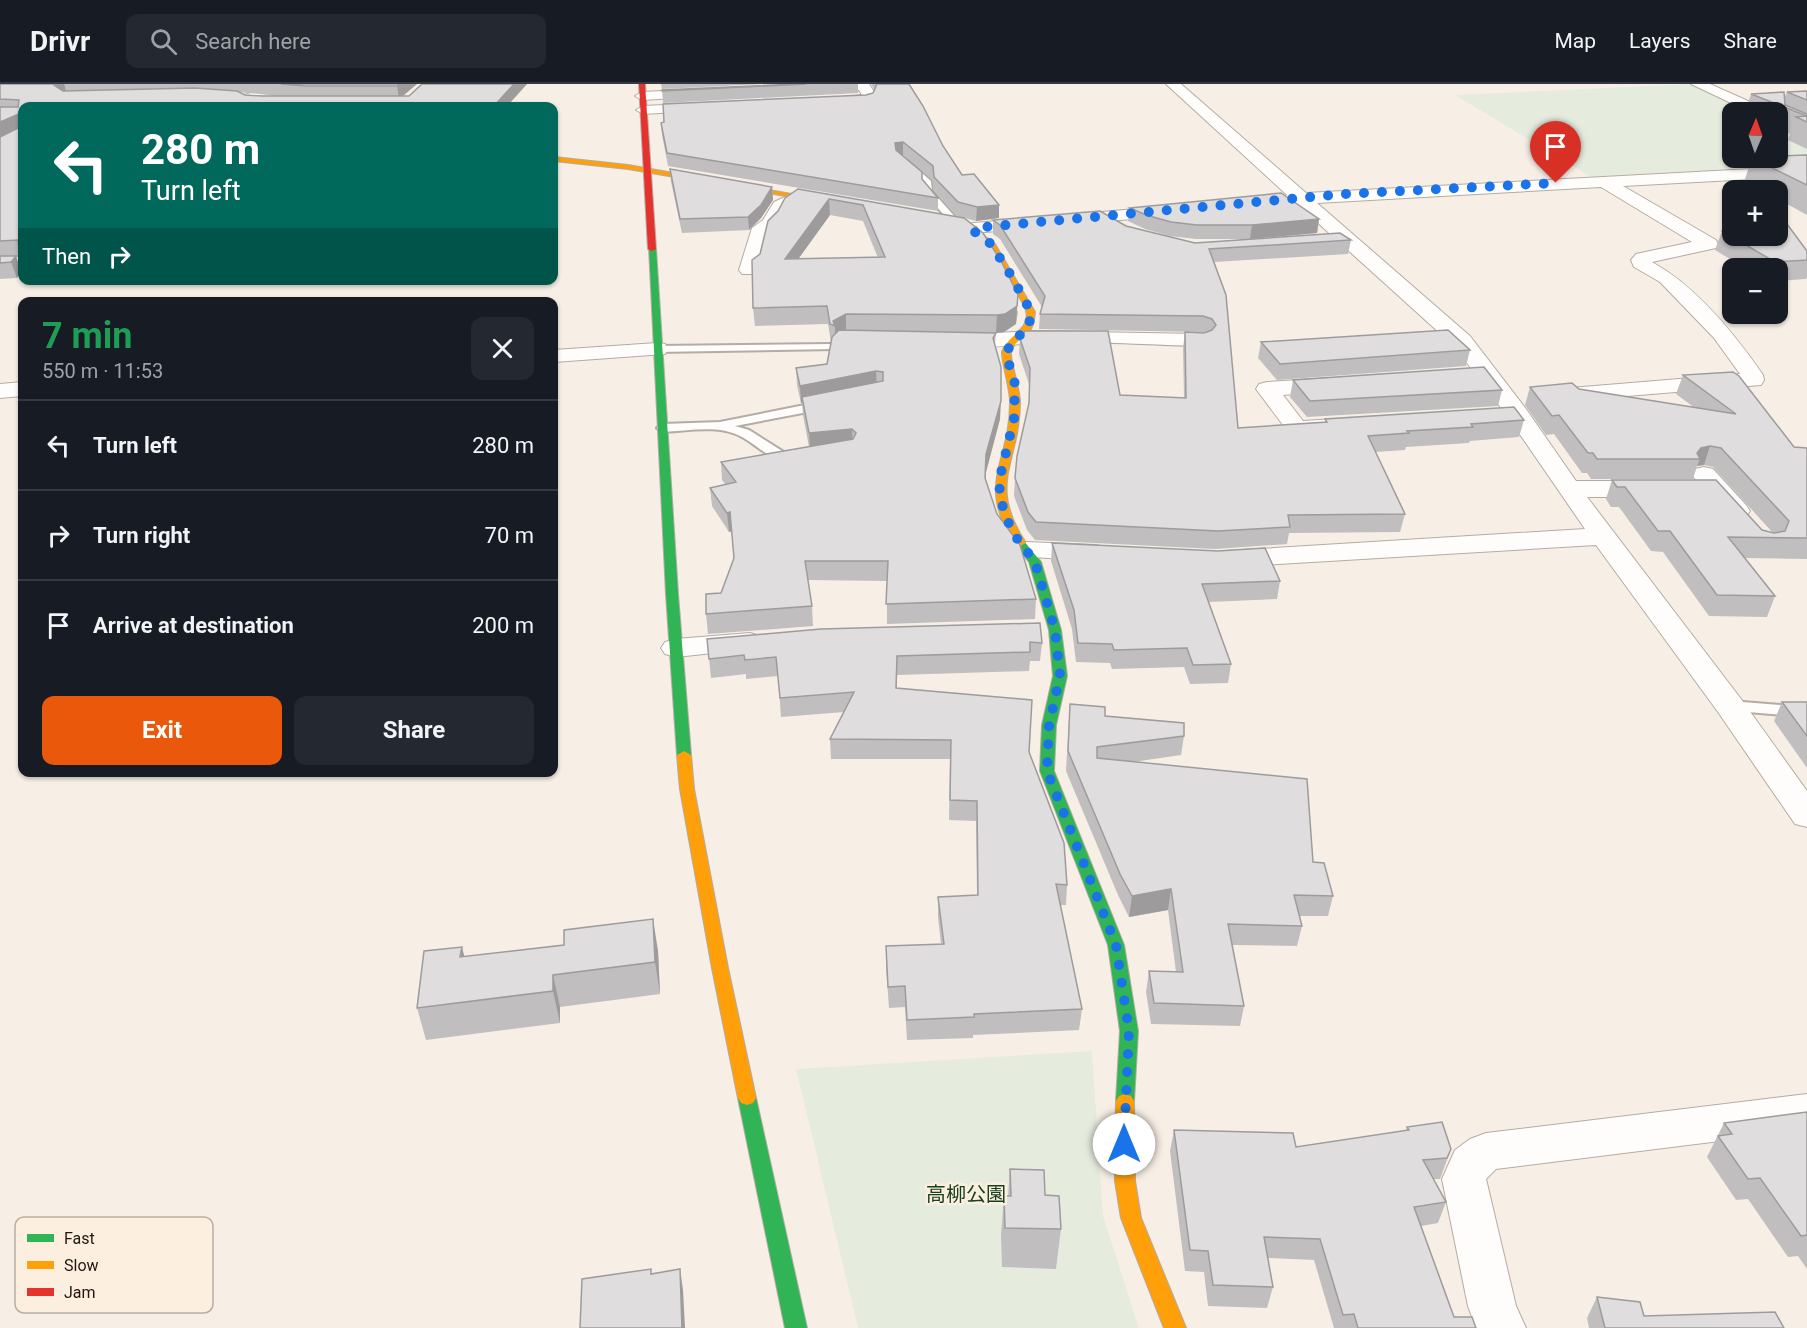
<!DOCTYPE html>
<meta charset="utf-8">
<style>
:root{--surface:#171b24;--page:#242831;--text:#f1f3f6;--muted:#9ea1a6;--line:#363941;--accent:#ea580c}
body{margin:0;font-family:Roboto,"Noto Sans JP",sans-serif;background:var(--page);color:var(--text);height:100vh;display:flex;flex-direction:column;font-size:22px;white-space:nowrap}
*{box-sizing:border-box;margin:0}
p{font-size:20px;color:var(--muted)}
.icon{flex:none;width:33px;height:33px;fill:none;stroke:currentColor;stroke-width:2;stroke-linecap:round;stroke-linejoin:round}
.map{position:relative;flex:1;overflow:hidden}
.sheet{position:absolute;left:18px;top:213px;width:540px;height:480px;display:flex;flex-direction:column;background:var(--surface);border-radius:12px;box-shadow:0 2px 4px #0004}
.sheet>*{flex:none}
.hud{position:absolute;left:18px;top:18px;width:540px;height:183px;border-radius:12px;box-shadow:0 2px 4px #0004;background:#00695c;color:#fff;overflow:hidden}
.needle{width:39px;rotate:2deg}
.controls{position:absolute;left:1722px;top:18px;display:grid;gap:12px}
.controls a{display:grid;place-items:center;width:66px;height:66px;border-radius:12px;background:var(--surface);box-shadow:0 2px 4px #0004;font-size:30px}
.pin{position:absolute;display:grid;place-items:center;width:51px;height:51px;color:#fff;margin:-62px -26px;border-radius:50% 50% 50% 0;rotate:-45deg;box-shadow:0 0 6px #0007}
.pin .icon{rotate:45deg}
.me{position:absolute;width:66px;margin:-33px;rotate:0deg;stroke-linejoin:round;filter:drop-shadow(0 0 4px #0008)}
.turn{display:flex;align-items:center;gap:21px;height:126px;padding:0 24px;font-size:27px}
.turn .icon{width:78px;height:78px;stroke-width:2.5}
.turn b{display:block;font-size:42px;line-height:51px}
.then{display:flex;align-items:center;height:57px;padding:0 24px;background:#0003;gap:12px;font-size:22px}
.round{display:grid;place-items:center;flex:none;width:63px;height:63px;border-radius:12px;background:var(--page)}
.summary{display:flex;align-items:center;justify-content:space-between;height:102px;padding:0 24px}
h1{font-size:36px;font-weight:700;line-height:45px;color:#1e9e55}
.cta{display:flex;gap:12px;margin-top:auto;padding:12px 24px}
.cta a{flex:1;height:69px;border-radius:12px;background:var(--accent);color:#fff;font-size:24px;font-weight:700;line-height:69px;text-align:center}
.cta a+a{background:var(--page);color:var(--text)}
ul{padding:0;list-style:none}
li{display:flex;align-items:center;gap:18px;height:90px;padding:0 24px;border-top:2px solid var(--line)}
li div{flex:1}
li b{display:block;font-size:22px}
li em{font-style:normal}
header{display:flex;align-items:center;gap:36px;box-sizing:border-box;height:84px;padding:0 30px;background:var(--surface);border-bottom:2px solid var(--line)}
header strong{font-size:28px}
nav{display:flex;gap:33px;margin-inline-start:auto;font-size:21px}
.search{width:420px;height:54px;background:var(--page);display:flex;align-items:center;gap:15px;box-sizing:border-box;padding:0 21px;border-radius:12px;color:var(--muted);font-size:22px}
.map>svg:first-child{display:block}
</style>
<header>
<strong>Drivr</strong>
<div class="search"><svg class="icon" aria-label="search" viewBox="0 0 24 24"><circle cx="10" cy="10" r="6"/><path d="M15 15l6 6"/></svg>Search here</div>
<nav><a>Map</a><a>Layers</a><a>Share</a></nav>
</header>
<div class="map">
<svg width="1807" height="1244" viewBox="0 0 1807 1244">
<rect width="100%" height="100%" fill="#f7efe6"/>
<g fill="#e5ecde">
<polygon points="1693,0 1756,28 1732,28 1732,74 1778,74 1778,38 1807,52 1807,83 1593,94 1455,11"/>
<polygon points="1092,967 1103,1132 1139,1244 858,1244 796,985"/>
</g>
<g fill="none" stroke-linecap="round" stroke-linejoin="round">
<defs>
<g id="lane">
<polygon points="902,77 908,77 931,97 932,107 957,135 953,140 947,140 947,135 924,107 924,100 902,81"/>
<polygon points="831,260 837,263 835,265 657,268 651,265 657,262"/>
<path d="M825 317 831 321 829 324 735 342 749 346 790 372 798 373 799 376C785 389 756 360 742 353 719 340 688 347 663 348L657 344 663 340 720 338Z"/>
<polygon points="1730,617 1807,623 1807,633 1724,626 1722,622"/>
</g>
<g id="street">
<polygon points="281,0 303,0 301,3 236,22 215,22 217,19"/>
<polygon points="813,0 869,0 876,11 871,19 831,22 826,21 824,18 826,15 862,11 859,6 809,7 807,4"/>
<path d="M1166 0H1181L1306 109 1807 82V92L1623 102 1716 156 1718 160 1716 164 1652 178C1697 203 1734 249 1763 291L1764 296 1761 301 1554 318 1546 316 1543 311 1546 306 1740 290 1714 254 1660 198 1634 183 1631 176 1636 170 1692 158 1601 103 1317 119 1470 252 1526 325 1576 397H1651L1660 400 1664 405 1660 410 1651 413H1587L1741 615 1807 707V743L1795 740 1718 628 1596 461 1226 483 1216 481 1212 475 1216 469 1226 467 1585 445 1508 333 1454 262 1297 120 1284 119 1281 115 1287 111Z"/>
<polygon points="1691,0 1710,0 1766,25 1768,28 1750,28"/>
<polygon points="704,5 709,6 711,9 709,12 642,16 635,12 642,8"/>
<polygon points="706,19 711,20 713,23 711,26 643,30 636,26 643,22"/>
<polygon points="798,107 804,108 807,112 784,128 777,142 767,150 759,186 756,190 742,190 739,186 752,144 763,136 774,118"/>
<polygon points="1171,122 1177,123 1180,127 1177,131 974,149 968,148 965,144 968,140 974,139"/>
<polygon points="22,173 22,185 0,186 0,174"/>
<path d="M1032 247 1201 250 1208 252 1212 256 1208 260 1201 262C1145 261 1087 256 1031 259 1003 261 972 268 944 262L941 257 944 252Z"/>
<polygon points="657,259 665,260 668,265 665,270 554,278 554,266"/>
<path d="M1334 294 1342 296 1345 301 1342 306 1283 311 1303 337 1335 335 1343 337 1347 342 1343 347C1327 351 1305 353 1289 349L1256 305 1259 300 1267 298Z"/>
<polygon points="22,298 22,312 0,314 0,300"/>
<polygon points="1704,383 1713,385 1746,421 1750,427 1746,433 1737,435 1728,433 1695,395 1692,390 1695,385"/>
<polygon points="1027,458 1095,461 1105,463 1109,469 1105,475 1095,477 1017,472 1013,466 1017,460"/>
<polygon points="750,549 760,552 765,558 760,564 676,573 665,570 661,564 665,558 676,555"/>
<polygon points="1807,1010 1807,1046 1496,1085 1486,1095 1516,1222 1526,1244 1476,1244 1468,1222 1442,1095 1455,1066 1470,1055 1486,1049"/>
</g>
<g id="fast">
<polygon points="649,163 656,165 678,510 691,671 684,675 677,671 666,510"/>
<polygon points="1020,456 1024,457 1041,478 1061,546 1067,592 1056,641 1054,687 1124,861 1138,947 1134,1017 1131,1022 1125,1024 1119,1022 1116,1017 1120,947 1108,861 1040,687 1042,641 1053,592 1049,546 1029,478 1014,459"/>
<polygon points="747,1007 753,1009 756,1014 807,1244 785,1244 738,1014 741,1009"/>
</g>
<g id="slow">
<polygon points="554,73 628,81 837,118 833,120 628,85 554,77"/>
<path d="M952 137 977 142 979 148 995 160 1035 228C1034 236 1034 243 1028 249 1022 257 1013 257 1011 269 1010 276 1020 306 1020 318 1020 379 986 399 1026 459L1020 462 1016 461C974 399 1011 379 1010 317 1010 305 1001 275 1002 268 1007 251 1031 246 1026 227 1024 218 996 174 989 164 984 156 973 155 970 146L949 141V137Z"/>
<polygon points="684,667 691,671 694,705 728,884 756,1014 753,1019 747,1021 741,1019 738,1014 712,884 680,705 677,671"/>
<polygon points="1125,1010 1131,1012 1134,1017 1135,1097 1141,1134 1186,1244 1164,1244 1121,1134 1115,1097 1116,1017 1119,1012"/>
</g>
<polygon id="jam" points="639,0 645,0 656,165 652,167 648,165"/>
</defs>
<use href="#lane" stroke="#b4aca4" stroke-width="4"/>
<use href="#street" stroke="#b4aca4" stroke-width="2"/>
<use href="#fast" stroke="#b4aca4" stroke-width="2"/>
<use href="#slow" stroke="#b4aca4" stroke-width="2"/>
<use href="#jam" stroke="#b4aca4" stroke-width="2"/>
<use href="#lane" fill="#fefdfb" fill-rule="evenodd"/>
<use href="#street" fill="#fefdfb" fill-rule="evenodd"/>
<use href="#fast" fill="#30b455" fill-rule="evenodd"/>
<use href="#slow" fill="#ff9f0a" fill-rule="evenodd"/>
<use href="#jam" fill="#e5322d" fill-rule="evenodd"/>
</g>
<g fill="#c1bebf" fill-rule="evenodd">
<path d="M0 0H417L403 12H409L422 0H527L507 22H22V178L20 172H13L21 187 17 194 0 195V53L6 50 0 53ZM197 4 212 5H141ZM239 8 278 12 245 11Z"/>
<polygon points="661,0 765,0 662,5"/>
<polygon points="797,0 858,0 858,9 663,19 662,6"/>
<polygon points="871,0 909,0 943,62 962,91 999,121 999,134 976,137 957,132 934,106 932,95 903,71 901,71 938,114 938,127 668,82 662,51 661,39 866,11 873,9 874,5"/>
<polygon points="1807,7 1807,65 1788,56 1790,50 1778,45 1778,28 1745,28 1751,10 1784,14 1787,8"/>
<polygon points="1807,71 1807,131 1778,115 1778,106 1761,106 1744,98 1752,74"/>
<polygon points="670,85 772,103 773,116 761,134 749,146 682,149 671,98"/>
<path d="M798 105 964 134 1018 228 1016 240 1004 248 996 249 995 260 1000 335 986 388 985 396 997 430 1036 515 1035 535 887 540V497L808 496 812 522 813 542 708 550 706 530 721 509 734 474 732 447 729 448 712 422 710 404 726 401 722 396 721 378 809 363 803 331 802 319H801L797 301 796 284 827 280 831 258 828 240 755 242 753 224 760 170 778 127ZM830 131 863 137 878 174 798 175Z"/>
<polygon points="1130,124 1319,135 1317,149 1250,155 1196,155 1170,152 1145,145 1128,137"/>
<polygon points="993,136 1126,142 1195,159 1351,156 1348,170 1214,178 1238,344 1325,338 1325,335 1524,336 1519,353 1470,357 1469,359 1406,363 1405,366 1375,368 1405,430 1400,448 1289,449 1287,460 1215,465 1035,456 1027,446 1014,412 1015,394 1029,321 1029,300 1019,270 1020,255 1120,311 1184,314 1183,264 1185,248 1204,249 1201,248 1039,245 1040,230 1042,223 1000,155 993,150"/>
<polygon points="1722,147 1807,167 1807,193 1806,195 1778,197 1778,184 1745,184 1715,166"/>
<polygon points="1261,258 1470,266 1466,282 1277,296 1258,274"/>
<polygon points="1683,291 1794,363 1807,364 1807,475 1745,474 1775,512 1767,533 1709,532 1663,468 1651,467 1619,423 1611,423 1606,415 1612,396 1762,446 1773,449 1713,383 1704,381 1697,382 1693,395 1591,395 1587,389 1582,389 1554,350 1546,351 1525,321 1530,303 1579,305 1695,324 1676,310"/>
<polygon points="1293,296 1502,306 1498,322 1307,333 1290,313"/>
<polygon points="1052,459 1280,497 1277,515 1209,518 1231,580 1228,599 1190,600 1184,583 1112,585 1110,579 1076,578 1072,545 1051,477"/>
<polygon points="707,555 1042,559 1040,577 1030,577 1029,587 897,591 897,604 1029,668 1067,801 1066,821 1060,821 1082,925 1079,946 973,951 973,954 907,956 905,923 889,924 886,883 886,862 941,860 938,833 938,813 977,812 976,737 949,736 950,675 831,675 830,655 844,628 781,633 778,592 746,595 746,590 711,594"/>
<polygon points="1782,618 1807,618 1807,684 1774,637"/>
<polygon points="1070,620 1105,632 1184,652 1181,671 1133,678 1313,778 1333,812 1328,832 1299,832 1302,842 1297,862 1232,861 1244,922 1240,942 1151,940 1146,908 1149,887 1176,888 1168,826 1129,833 1118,811 1066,687"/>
<polygon points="658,867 660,910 560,923 560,939 426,956 417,924 464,873"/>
<polygon points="1807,1028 1807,1185 1798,1172 1788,1173 1748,1115 1736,1116 1707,1073 1724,1039"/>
<polygon points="1407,1043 1451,1065 1440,1095 1433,1095 1446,1118 1438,1139 1421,1142 1454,1233 1476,1244 1334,1244 1314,1176 1268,1174 1273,1203 1267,1224 1208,1222 1204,1188 1185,1187 1170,1067 1174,1046 1296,1063 1406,1046"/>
<polygon points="1010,1085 1045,1111 1061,1145 1056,1185 1002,1183 1001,1151 1004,1112 1008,1112"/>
<polygon points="1597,1213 1644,1232 1784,1244 1589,1244 1587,1234"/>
</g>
<g fill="#9d9b9b">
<polygon points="56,0 64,0 66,7 58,14 54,1"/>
<polygon points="400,0 417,0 399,15 397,2"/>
<polygon points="514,0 527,0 507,22 494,22"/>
<polygon points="19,30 22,43 0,53 0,38"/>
<polygon points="903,58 903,71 895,71 895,59"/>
<polygon points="772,103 773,116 761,134 749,146 748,133"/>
<polygon points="829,115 830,131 786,192 785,175"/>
<polygon points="999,121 999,134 976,137 977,123"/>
<polygon points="1319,135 1317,149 1250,155 1252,141"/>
<polygon points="22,162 22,178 19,167"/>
<polygon points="16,172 21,187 17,194 11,178"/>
<polygon points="1018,211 1016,240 1004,248 996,249 997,231"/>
<polygon points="846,230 846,248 835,253 835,242 833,237"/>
<polygon points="876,287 877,304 802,313 802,319 801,319 800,302"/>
<polygon points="1001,317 1000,335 986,388 984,413 986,370"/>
<polygon points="852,345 853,363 810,367 809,349"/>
<polygon points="1710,362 1704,381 1697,382 1700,375 1697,369 1701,364"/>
<polygon points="730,428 732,447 729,448 727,429"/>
<polygon points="1171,805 1168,826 1129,833 1132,812"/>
<polygon points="653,835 658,867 660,910 655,878"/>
<polygon points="462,863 470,895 460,873"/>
<polygon points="553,891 560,923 560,939 553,907"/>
<polygon points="680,1185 683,1206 685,1244 682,1244"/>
</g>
<g fill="#e0ddde" stroke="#9d9b9b" stroke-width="1.5" fill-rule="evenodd">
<polygon points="0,0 56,0 54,1 63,7 195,4 237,7 245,11 262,12 409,12 422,0 514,0 494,22 22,22 22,162 19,167 18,156 0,157 0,53 18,44 19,30 0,38 0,23 18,23 19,16 0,15"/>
<polygon points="281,0 400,0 397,2 305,2"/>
<polygon points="797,0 806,0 662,7 662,6"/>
<polygon points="877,0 909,0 923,22 943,62 962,91 974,90 999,121 977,123 958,118 934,93 933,82 903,58 895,59 896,66 922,88 922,95 938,114 667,69 661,39 664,38 663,20 866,11 873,9"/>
<polygon points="1807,7 1807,16 1787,8"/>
<polygon points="1784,8 1785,21 1807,30 1807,32 1751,10"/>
<polygon points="1807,32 1807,38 1796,33"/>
<polygon points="1807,71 1807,101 1752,74 1778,74 1778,72"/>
<polygon points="670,85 772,103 761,121 748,133 680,135"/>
<path d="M798 105 964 134 983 149 1001 177 1018 211 1017 222 1005 230 997 231 846 230 833 237 835 242 830 240 827 222 753 224 752 176 760 170 768 137 778 127 785 114ZM829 115 863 121 885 173 785 175Z"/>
<polygon points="1281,109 1319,135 1252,141 1197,141 1171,138 1146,131 1130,124"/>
<polygon points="1100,127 1126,142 1195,159 1340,149 1351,156 1209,165 1226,211 1238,344 1327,338 1325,335 1514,323 1524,336 1471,340 1473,343 1407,347 1409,349 1368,352 1405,430 1288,431 1290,443 1218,447 1036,438 1028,428 1015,394 1017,372 1029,319 1030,284 1020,255 1025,247 1108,247 1120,311 1186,314 1185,248 1204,249 1212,246 1216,241 1212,235 1203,232 1040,230 1045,212 1000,141 993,136"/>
<polygon points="1784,136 1807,167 1807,176 1775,178 1722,147 1725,144 1732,143 1732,152 1778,152 1778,137"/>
<polygon points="0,172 16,172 11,178 0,179"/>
<polygon points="839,246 996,249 993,254 1001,283 1001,317 986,370 985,394 997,430 1020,461 1036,515 886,520 888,477 805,477 812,522 706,530 706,510 721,509 734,474 730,428 727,429 710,404 736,398 721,378 853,355 856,349 852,345 809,349 802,313 883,297 883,288 876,287 800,302 796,284 827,280 832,253"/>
<polygon points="1448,246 1470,266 1280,280 1261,258"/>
<polygon points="1484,283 1502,306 1310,317 1293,296"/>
<polygon points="1733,288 1739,292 1794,363 1807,364 1807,454 1728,453 1775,512 1717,511 1670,447 1658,447 1625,403 1617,403 1612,396 1716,396 1762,446 1774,449 1785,447 1789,437 1721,364 1710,362 1701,364 1697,369 1700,375 1597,375 1593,369 1588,369 1559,331 1552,332 1530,303 1572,299 1579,305 1736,330 1683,291"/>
<polygon points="1052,459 1218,467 1265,464 1280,497 1202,500 1231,580 1193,581 1187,564 1114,566 1112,560 1078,559 1074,526"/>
<polygon points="1040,539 1042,559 1030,558 1030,568 897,572 896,604 1032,616 1029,668 1064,759 1067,801 1056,800 1082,925 974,930 974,933 907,936 905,902 888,903 886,862 944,860 938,813 978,811 977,717 950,716 951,656 830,655 854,608 780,614 776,573 745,576 744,571 709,575 707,555 821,545"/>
<polygon points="1782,618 1807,618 1807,652"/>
<polygon points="1070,620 1105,623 1105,632 1184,639 1184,652 1097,663 1097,674 1307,695 1313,778 1324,779 1333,812 1294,811 1302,842 1228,840 1244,922 1154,919 1149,887 1183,888 1171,805 1132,812 1120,790 1068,667"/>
<polygon points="653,835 655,878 553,891 553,907 417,924 424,867 462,863 460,873 564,861 564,846"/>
<polygon points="1807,1028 1807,1151 1801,1152 1760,1094 1748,1095 1718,1052 1732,1050 1724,1039"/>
<polygon points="1442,1038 1451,1065 1447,1074 1423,1076 1446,1118 1414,1123 1454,1233 1472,1233 1476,1244 1358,1244 1354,1230 1343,1231 1320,1155 1264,1153 1273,1203 1213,1201 1208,1167 1190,1166 1174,1046 1293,1049 1296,1063 1409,1046 1407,1043"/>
<polygon points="1010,1085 1044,1086 1045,1111 1059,1112 1061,1145 1005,1144 1004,1112 1011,1112"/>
<polygon points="651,1185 651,1190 680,1185 682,1244 580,1244 582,1195"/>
<polygon points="1597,1213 1640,1218 1644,1232 1775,1228 1784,1244 1605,1244"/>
</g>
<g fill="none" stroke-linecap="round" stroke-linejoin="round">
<polyline stroke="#1a73e8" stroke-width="10" stroke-dasharray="0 18" points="1124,1060 1129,947 1116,861 1047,687 1049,641 1060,592 1055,546 1035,478 1012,448 999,412 1001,389 1014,335 1015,300 1006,270 1013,255 1024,249 1029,241 1031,228 1012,193 991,160 975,148 974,144 1344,110 1556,99"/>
</g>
<g text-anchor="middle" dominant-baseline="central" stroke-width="5" stroke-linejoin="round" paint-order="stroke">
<g font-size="20" fill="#15401f" stroke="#fdefe0">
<text x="966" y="1110">高柳公園</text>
</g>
</g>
<rect x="15" y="1133" width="198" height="96" rx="9" fill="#fdefe0" stroke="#baaea1" stroke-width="1.5"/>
<rect x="27" y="1150" width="27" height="8" fill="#30b455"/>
<rect x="27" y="1177" width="27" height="8" fill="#ff9f0a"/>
<rect x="27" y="1204" width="27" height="8" fill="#e5322d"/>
<g font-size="16" fill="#1f170e">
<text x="64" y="1160">Fast</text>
<text x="64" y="1187">Slow</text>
<text x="64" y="1214">Jam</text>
</g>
</svg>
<div class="controls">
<a><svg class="needle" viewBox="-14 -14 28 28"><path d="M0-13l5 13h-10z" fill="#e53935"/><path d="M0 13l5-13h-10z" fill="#9ea1a6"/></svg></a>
<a>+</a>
<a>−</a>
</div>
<div class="pin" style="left:1556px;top:99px;background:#d93025"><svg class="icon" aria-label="arrive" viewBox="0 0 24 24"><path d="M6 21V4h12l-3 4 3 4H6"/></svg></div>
<svg class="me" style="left:1124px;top:1060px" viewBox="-20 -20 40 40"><circle r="19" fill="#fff"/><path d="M0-13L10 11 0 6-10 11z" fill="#1a73e8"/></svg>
<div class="hud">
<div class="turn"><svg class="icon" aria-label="left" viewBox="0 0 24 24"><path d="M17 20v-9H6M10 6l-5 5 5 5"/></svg><div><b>280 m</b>Turn left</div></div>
<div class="then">Then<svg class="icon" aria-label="right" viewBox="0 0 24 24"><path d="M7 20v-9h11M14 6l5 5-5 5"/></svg></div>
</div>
<section class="sheet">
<div class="summary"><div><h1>7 min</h1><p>550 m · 11:53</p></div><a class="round"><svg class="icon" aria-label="close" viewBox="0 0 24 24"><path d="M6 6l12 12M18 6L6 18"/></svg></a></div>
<ul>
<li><svg class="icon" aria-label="left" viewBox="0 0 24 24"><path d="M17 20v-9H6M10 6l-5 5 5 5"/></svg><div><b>Turn left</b></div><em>280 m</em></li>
<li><svg class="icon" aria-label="right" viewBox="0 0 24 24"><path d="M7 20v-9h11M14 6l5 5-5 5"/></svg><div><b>Turn right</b></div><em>70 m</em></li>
<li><svg class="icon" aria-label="arrive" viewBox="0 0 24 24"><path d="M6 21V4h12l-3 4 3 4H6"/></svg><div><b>Arrive at destination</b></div><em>200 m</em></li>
</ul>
<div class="cta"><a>Exit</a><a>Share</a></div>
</section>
</div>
